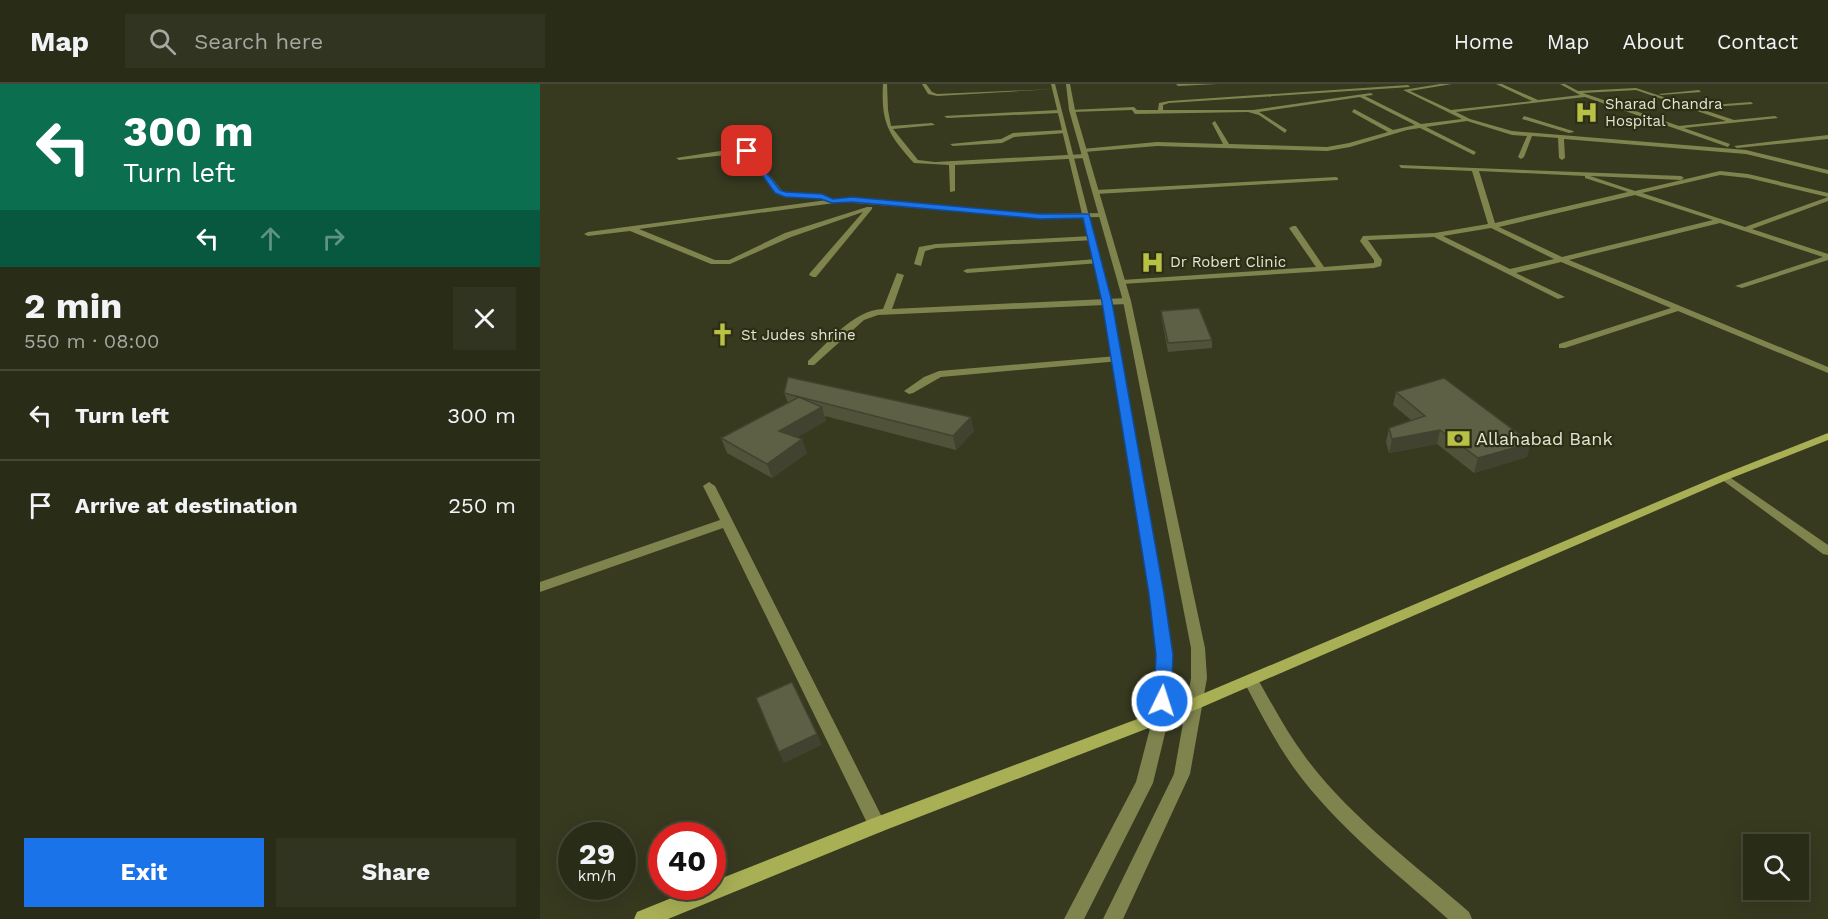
<!DOCTYPE html>
<meta charset="utf-8">
<style>
:root{--surface:#292c17;--page:#313420;--text:#f1f3f6;--muted:#a5a7a1;--line:#454836;--accent:#1a73e8}
body{margin:0;font-family:"Work Sans",sans-serif;background:var(--page);color:var(--text);height:100vh;display:flex;flex-direction:column;font-size:22px;white-space:nowrap}
*{box-sizing:border-box;margin:0}
p{font-size:20px;color:var(--muted)}
.icon{flex:none;width:33px;height:33px;fill:none;stroke:currentColor;stroke-width:2;stroke-linecap:round;stroke-linejoin:round}
.map{position:relative;flex:1;overflow:hidden}
.sheet{display:flex;flex-direction:column;background:var(--surface);width:540px}
.sheet>*{flex:none}
.guide{background:#0b6e4f;color:#fff;overflow:hidden}
.fabs{position:absolute;left:1203px;top:750px;display:grid;gap:12px}
.fabs a{display:grid;place-items:center;width:66px;height:66px;border-radius:0px;background:var(--surface);box-shadow:0 6px 24px #0002,0 0 0 2px var(--line);font-size:30px}
.speed{position:absolute;left:18px;top:738px;display:flex;gap:12px;font-size:30px;font-weight:700;text-align:center}
.speed>*{display:grid;place-content:center;width:78px;height:78px;border-radius:50%;background:var(--surface);box-shadow:0 6px 24px #0002,0 0 0 2px var(--line);line-height:1}
.speed small{font-size:15px;font-weight:400}
.speed .limit{border:9px solid #d22;background:#fff;color:#111}
.pin{position:absolute;display:grid;place-items:center;width:51px;height:51px;color:#fff;margin:-26px;border-radius:12px;box-shadow:0 3px 9px #0006}
.me{position:absolute;width:66px;margin:-33px;rotate:4deg;stroke-linejoin:round;filter:drop-shadow(0 0 4px #0008)}
.turn{display:flex;align-items:center;gap:21px;height:126px;padding:0 24px;font-size:27px}
.turn .icon{width:78px;height:78px;stroke-width:2.5}
.turn b{display:block;font-size:42px;line-height:51px}
.lanes{display:flex;align-items:center;height:57px;padding:0 24px;background:#0003;justify-content:center;gap:30px;direction:ltr}
.lanes .off{opacity:.35}
.round{display:grid;place-items:center;flex:none;width:63px;height:63px;border-radius:0px;background:var(--page)}
.headline{display:flex;align-items:center;justify-content:space-between;height:102px;padding:0 24px}
h1{font-size:36px;font-weight:700;line-height:45px}
.cta{display:flex;gap:12px;margin-top:auto;padding:12px 24px}
.cta a{flex:1;height:69px;border-radius:0px;background:var(--accent);color:#fff;font-size:24px;font-weight:700;line-height:69px;text-align:center}
.cta a+a{background:var(--page);color:var(--text)}
ul{padding:0;list-style:none}
li{display:flex;align-items:center;gap:18px;height:90px;padding:0 24px;border-top:2px solid var(--line)}
li div{flex:1}
li b{display:block;font-size:22px}
li em{font-style:normal}
header{display:flex;align-items:center;gap:36px;box-sizing:border-box;height:84px;padding:0 30px;background:var(--surface);border-bottom:2px solid var(--line)}
header strong{font-size:28px}
nav{display:flex;gap:33px;margin-inline-start:auto;font-size:21px}
.search{width:420px;height:54px;background:var(--page);display:flex;align-items:center;gap:15px;box-sizing:border-box;padding:0 21px;border-radius:0px;color:var(--muted);font-size:22px}
main{display:flex;flex:1;min-height:0}
.map>svg:first-child{display:block}
</style>
<header>
<strong>Map</strong>
<div class="search"><svg class="icon" aria-label="search" viewBox="0 0 24 24"><circle cx="10" cy="10" r="6"/><path d="M15 15l6 6"/></svg>Search here</div>
<nav><a>Home</a><a>Map</a><a>About</a><a>Contact</a></nav>
</header>
<main>
<section class="sheet">
<div class="guide">
<div class="turn"><svg class="icon" aria-label="left" viewBox="0 0 24 24"><path d="M17 20v-9H6M10 6l-5 5 5 5"/></svg><div><b>300 m</b>Turn left</div></div>
<div class="lanes"><svg class="icon" aria-label="left" viewBox="0 0 24 24"><path d="M17 20v-9H6M10 6l-5 5 5 5"/></svg><svg class="icon off" aria-label="ahead" viewBox="0 0 24 24"><path d="M12 20V5M6 11l6-6 6 6"/></svg><svg class="icon off" aria-label="right" viewBox="0 0 24 24"><path d="M7 20v-9h11M14 6l5 5-5 5"/></svg></div>
</div>
<div class="headline"><div><h1>2 min</h1><p>550 m · 08:00</p></div><a class="round"><svg class="icon" aria-label="close" viewBox="0 0 24 24"><path d="M6 6l12 12M18 6L6 18"/></svg></a></div>
<ul>
<li><svg class="icon" aria-label="left" viewBox="0 0 24 24"><path d="M17 20v-9H6M10 6l-5 5 5 5"/></svg><div><b>Turn left</b></div><em>300 m</em></li>
<li><svg class="icon" aria-label="arrive" viewBox="0 0 24 24"><path d="M6 21V4h12l-3 4 3 4H6"/></svg><div><b>Arrive at destination</b></div><em>250 m</em></li>
</ul>
<div class="cta"><a>Exit</a><a>Share</a></div>
</section>
<div class="map">
<svg width="1288" height="835" viewBox="0 0 1288 835">
<rect width="100%" height="100%" fill="#373a1f"/>
<g fill="none" stroke-linecap="round" stroke-linejoin="round">
<g fill="#7f844e" fill-rule="evenodd">
<path d="M343 0H347L348 26 351 42 392 39 395 41 353 45 378 76 395 78 546 70 549 72 546 74 415 81V107L410 108 409 81 374 79C348 50 341 39 343 0Z"/>
<polygon points="382,0 386,0 392,8 397,10 516,5 397,12 388,10"/>
<polygon points="636,0 678,0 638,2"/>
<path d="M900 0H912L870 7 911 26 992 17 956 0H962L998 16 1040 11 1020 0H1025L1038 7 1096 4 1157 24 1159 22 1211 18 1213 20 1158 24 1194 36 1235 32 1238 34 1144 44 1190 60 1188 63 1045 13 916 28 930 35 972 47 1206 66 1288 86V90L1206 70 1024 55 1025 74 1022 76 1019 74 1018 54 992 52 984 73 981 75 978 73 987 52 972 51 927 37 886 43 936 68 934 71 880 44 867 46 810 63 787 67 617 62 544 68 542 65 617 58 683 60 672 39 675 37 689 60 787 63 809 59 848 48 812 28 814 25 853 46 875 41 820 13 719 28 747 46 745 49 719 31 708 28 595 30 592 26 532 28 529 26 594 23 597 26H618L619 19 629 17 868 1 870 3 629 19 623 21V26H713L831 9 833 11 825 12 881 40 922 35 863 6ZM1096 6 1186 37 1139 42 1043 9Z"/>
<polygon points="1159,6 1161,8 1121,11 1119,10"/>
<polygon points="518,26 520,29 407,34 404,32"/>
<polygon points="984,32 1033,47 1034,48 1029,49 982,35"/>
<polygon points="524,46 526,49 474,53 462,59 413,62 410,60 461,55 473,49"/>
<polygon points="1288,51 1288,55 1197,64 1194,62"/>
<polygon points="193,65 209,66 243,108 284,111 287,113 284,115 239,111 205,69 139,76 136,74"/>
<path d="M859 81 1141 92 1144 94 1141 96 1050 92 1095 107 1180 87 1208 90 1288 109V113L1208 94 1180 91 1102 109 1205 143 1288 113V117L1212 145 1288 170V176L1202 204 1195 202 1283 173 1180 139 1029 176 1288 283V289L1138 227 1025 264H1019V260L1131 224 1021 178 976 189 1025 213 1018 215 894 153 828 156 842 176 841 182 834 184 582 200 578 198 582 196 776 183 749 144 753 142H756L784 183 834 179V176L820 157 823 152 895 149 948 140 932 87 861 84ZM939 87 1045 92V94L1088 108 955 139ZM1095 111 1173 136 1022 173 959 143ZM951 144 1014 175 970 185 903 152Z"/>
<polygon points="796,93 798,94 798,96 556,110 553,108 556,106"/>
<polygon points="302,114 500,130 563,129 566,131 563,133 500,134 302,118 99,145 175,176 189,176 245,149 327,123 332,123 332,125 276,193 273,193 269,191 270,189 323,128 251,153 190,180 171,180 90,147 48,152 44,150 48,148"/>
<polygon points="552,152 555,152 555,156 396,164 385,167 381,182 374,180 379,163 396,160"/>
<polygon points="557,175 561,177 560,179 427,189 423,187 427,185"/>
<path d="M357 189 364 191 352 225 587 214 591 217 587 220 338 231 324 236 274 281H268V277C289 258 313 226 343 225Z"/>
<polygon points="577,272 580,273 580,277 401,293 373,309 369,310 364,307 384,293 399,287"/>
<polygon points="1185,390 1288,461 1288,471 1283,470 1181,395 1179,393"/>
<polygon points="169,398 175,402 343,735 346,741 343,747 337,749 331,747 183,444 0,508 0,498 180,436 163,402"/>
<path d="M711 590 716 592C732 620 747 649 766 674 811 734 873 779 929 828L932 835H908C854 787 796 742 754 684 734 656 719 626 703 596L706 592Z"/>
</g>
<g fill="#7f844e" fill-rule="evenodd">
<polygon points="511,0 515,0 571,218 624,510 631,571 629,633 613,699 544,835 524,835 596,698 613,633 617,571 610,510 563,218"/>
<polygon points="526,0 530,0 535,26 591,217 665,564 667,594 650,690 583,835 563,835 634,690 651,594 651,564 583,217 529,26"/>
</g>
<polygon fill="#a8af55" fill-rule="evenodd" points="1288,349 1288,356 1189,395 660,624 343,747 128,835 94,835 97,828 161,802 172,802 172,798 331,735 648,616 1181,391"/>
</g>
<g fill="#50533a">
<polygon points="621,227 672,256 672,264 628,268 622,236"/>
<polygon points="856,308 987,373 934,389 897,360 849,369 846,358 849,344 871,336 853,321"/>
<polygon points="244,309 434,347 416,366 285,332 286,337 257,353 267,369 232,394 187,369 181,354 248,319"/>
</g>
<g fill="#414330">
<polygon points="282,323 286,337 243,361 239,347"/>
<polygon points="431,333 434,347 416,366 413,352"/>
<polygon points="900,346 897,360 849,369 852,355"/>
<polygon points="262,355 267,369 232,394 227,380"/>
<polygon points="991,359 987,373 934,389 938,374"/>
<polygon points="277,650 282,661 244,679 239,668"/>
</g>
<g fill="#5d6044" stroke="#414330" stroke-width="1.5">
<polygon points="659,224 672,256 628,259 621,227"/>
<polygon points="248,293 431,333 413,352 244,309"/>
<polygon points="904,294 991,359 938,374 900,346 852,355 849,344 885,332 856,308"/>
<polygon points="259,313 282,323 239,347 262,355 227,380 181,354"/>
<polygon points="252,598 277,650 239,668 216,614"/>
</g>
<polygon fill="#1a73e8" stroke="#114b97" stroke-width="1.5" points="204,66 209,66 240,106 246,108 282,110 293,115 312,113 500,130 549,130 572,218 624,510 633,571 631,617 629,622 622,624 616,622 614,617 616,571 609,510 562,218 543,134 500,135 312,118 292,119 281,115 245,113 235,109"/>
<defs>
<symbol id="hospital-bare" viewBox="-9 -9 18 18"><path d="M-5-5h3v3.5h4V-5h3V5h-3V1.5h-4V5h-3Z" fill="#b9c046" stroke="#2d2f15" stroke-width="2.5" paint-order="stroke"/></symbol>
<symbol id="church-bare" viewBox="-9 -9 18 18"><path d="M-1.2-6h2.4v3.5h3.3v2.4h-3.3V6h-2.4V-.1h-3.3v-2.4h3.3Z" fill="#b9c046" stroke="#2d2f15" stroke-width="2.5" paint-order="stroke"/></symbol>
<symbol id="bank-bare" viewBox="-9 -9 18 18"><path d="M-6-4H6V4H-6ZM0-2.3a2.3 2.3 0 1 0 0 4.6a2.3 2.3 0 1 0 0-4.6Z" fill="#b9c046" stroke="#2d2f15" stroke-width="2.5" paint-order="stroke"/></symbol>
</defs>
<g fill-rule="evenodd">
<use href="#hospital-bare" x="1030" y="12" width="33" height="33"/>
<use href="#hospital-bare" x="596" y="162" width="33" height="33"/>
<use href="#church-bare" x="166" y="234" width="33" height="33"/>
<use href="#bank-bare" x="902" y="338" width="33" height="33"/>
</g>
<g text-anchor="middle" dominant-baseline="central" stroke-width="4.5" stroke-linejoin="round" paint-order="stroke">
<g font-size="15" fill="#e2e4d4" stroke="#2d2f15" text-anchor="start">
<text x="1065" y="20">Sharad Chandra<tspan x="1065" dy="17">Hospital</tspan></text>
<text x="630" y="178">Dr Robert Clinic</text>
<text x="201" y="251">St Judes shrine</text>
</g>
<g font-size="18" fill="#e2e4d4" stroke="#2d2f15" text-anchor="start">
<text x="936" y="354">Allahabad Bank</text>
</g>
</g>
</svg>
<div class="fabs">
<a><svg class="icon" aria-label="search" viewBox="0 0 24 24"><circle cx="10" cy="10" r="6"/><path d="M15 15l6 6"/></svg></a>
</div>
<div class="speed"><div>29<small>km/h</small></div><div class="limit">40</div></div>
<div class="pin" style="left:207px;top:67px;background:#d93025"><svg class="icon" aria-label="arrive" viewBox="0 0 24 24"><path d="M6 21V4h12l-3 4 3 4H6"/></svg></div>
<svg class="me" style="left:622px;top:617px" viewBox="-20 -20 40 40"><circle r="17" fill="#1a73e8" stroke="#fff" stroke-width="3"/><path d="M0-11L8 9 0 5-8 9z" fill="#fff"/></svg>
</div>
</main>
